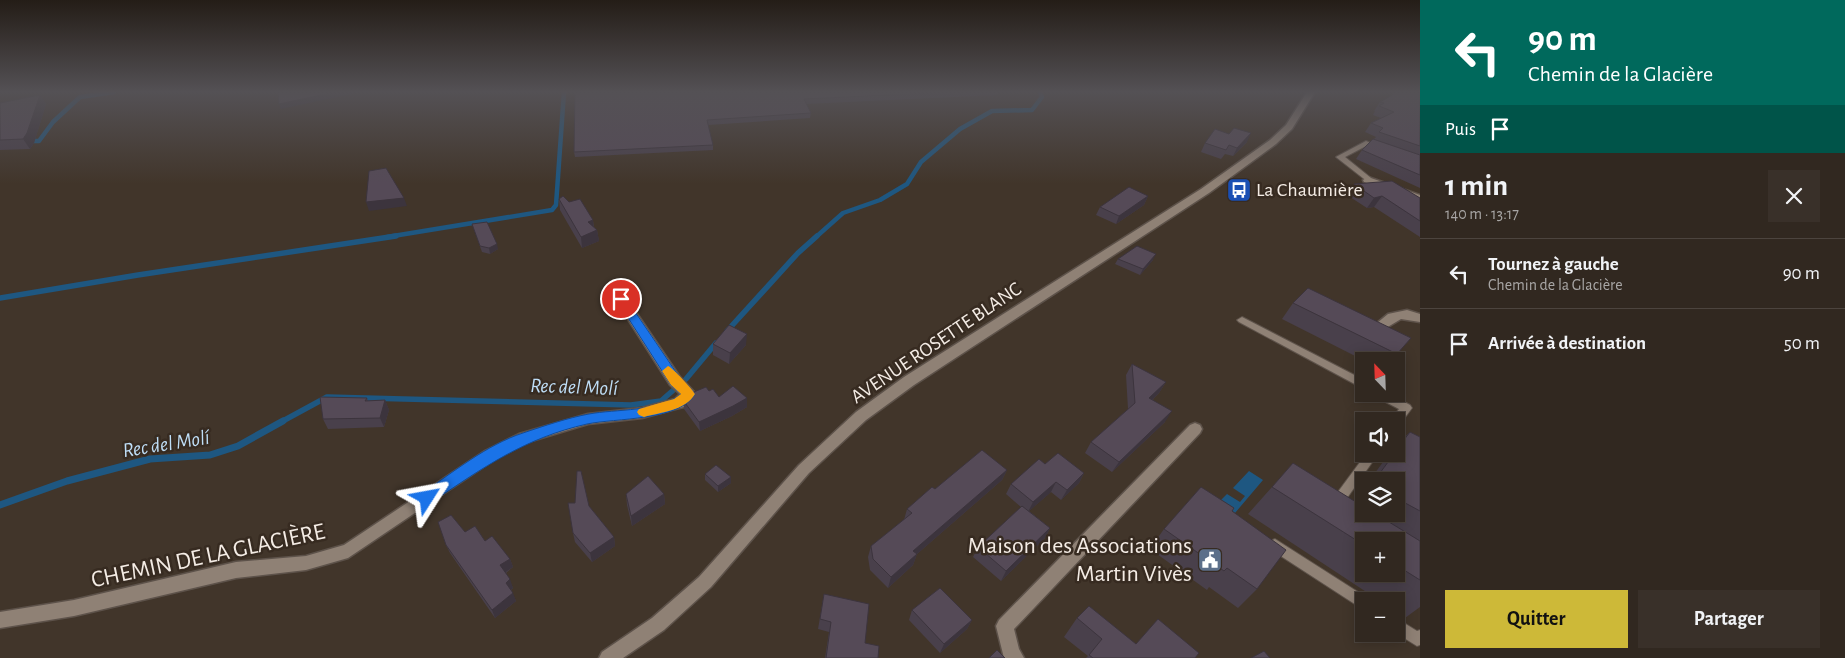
<!DOCTYPE html>
<html lang="fr">
<meta charset="utf-8">
<style>
:root{--surface:#312820;--page:#393029;--text:#f1f3f6;--muted:#a8a6a5;--line:#4c443e;--accent:#cdb938}
body{margin:0;font-family:"Alegreya Sans",sans-serif;background:var(--page);color:var(--text);height:100vh;display:flex;flex-direction:column;font-size:19px;white-space:nowrap}
*{box-sizing:border-box;margin:0}
p{font-size:16px;color:var(--muted)}
.icon{flex:none;width:28px;height:28px;fill:none;stroke:currentColor;stroke-width:2;stroke-linecap:round;stroke-linejoin:round}
.map{position:relative;flex:1;overflow:hidden}
.side{display:flex;flex-direction:column;background:var(--surface);width:425px}
.side>*{flex:none}
.top-card{background:#00695c;color:#fff;overflow:hidden}
.needle{width:32px;rotate:337deg}
.buttons{position:absolute;left:1355px;top:352px;display:grid;gap:10px}
.buttons a{display:grid;place-items:center;width:50px;height:50px;border-radius:0px;background:var(--surface);box-shadow:0 2px 12px #0003,0 0 0 1px var(--line);font-size:25px}
.pin{position:absolute;display:grid;place-items:center;width:42px;height:42px;color:#fff;margin:-21px;border:2px solid #fff;border-radius:50%;box-shadow:0 1px 5px #0007}
.me{position:absolute;width:55px;margin:-28px;rotate:56deg;stroke-linejoin:round;filter:drop-shadow(0 0 4px #0008)}
.turn{display:flex;align-items:center;gap:18px;height:105px;padding:0 25px;font-size:22px}
.turn .icon{width:65px;height:65px;stroke-width:2.5}
.turn b{display:block;font-size:35px;line-height:42px}
.then{display:flex;align-items:center;height:48px;padding:0 25px;background:#0003;gap:10px;font-size:19px}
.round{display:grid;place-items:center;flex:none;width:52px;height:52px;border-radius:0px;background:var(--page)}
.overview{display:flex;align-items:center;justify-content:space-between;height:85px;padding:0 25px}
h1{font-size:30px;font-weight:600;line-height:38px}
.primary-button{display:flex;gap:10px;margin-top:auto;padding:10px 25px}
.primary-button a{flex:1;height:58px;border-radius:0px;background:var(--accent);color:#111;font-size:20px;font-weight:600;line-height:58px;text-align:center}
.primary-button a+a{background:var(--page);color:var(--text)}
ul{padding:0;list-style:none}
li{display:flex;align-items:center;gap:15px;height:70px;padding:0 25px;border-top:1px solid var(--line)}
li div{flex:1}
li b{display:block;font-size:19px}
li em{font-style:normal}
main{display:flex;flex:1;min-height:0}
.map>svg:first-child{display:block}
</style>
<main>
<div class="map">
<svg width="1420" height="658" viewBox="0 0 1420 658">
<rect width="100%" height="100%" fill="#41352a"/>
<polygon fill="#1e5781" points="1249,471 1263,480 1235,513 1219,502 1227,494 1240,502 1245,496 1233,488"/>
<g fill="none" stroke-linecap="round" stroke-linejoin="round">
<g stroke="#1e5781" stroke-width="4.5">
<polyline points="27,141 39,141 53,122 80,97 114,92"/>
<polyline points="387,237 552,210 556,205 564,92"/>
<polyline points="816,237 843,213 880,200 907,184 921,162 960,129 992,111 1032,110 1042,97 1040,92"/>
</g>
<g stroke="#1e5781" stroke-width="5.5">
<polyline points="0,298 138,275 396,236"/>
<polyline points="727,331 798,253 817,236"/>
<polyline points="281,422 327,397 631,405 661,401 686,379 716,343"/>
</g>
<polyline stroke="#1e5781" stroke-width="7" points="0,505 67,481 150,459 210,455 238,446 283,421"/>
<defs>
<g id="service">
<polygon points="1366,141 1383,148 1379,150 1366,146 1345,157 1371,178 1372,180 1368,182 1336,157"/>
<polygon points="1242,317 1364,380 1364,389 1239,322 1237,320"/>
<polygon points="1375,394 1389,394 1410,405 1412,408 1400,424 1396,425 1396,421 1390,421 1399,409 1376,397"/>
<polygon points="1366,454 1378,454 1340,508 1336,509 1332,508 1330,504 1332,500"/>
<polygon points="1275,539 1369,599 1370,601 1364,601 1364,610 1270,549 1269,545 1270,541"/>
<polygon points="1396,618 1417,631 1420,630 1420,645 1417,646 1396,633"/>
</g>
<g id="minor">
<polygon points="1368,177 1420,195 1420,202 1364,182 1363,180"/>
<polygon points="621,295 625,296 680,377 696,394 684,407 679,408 642,418 588,424 528,442 495,459 348,558 306,570 236,578 74,616 0,628 0,612 74,600 236,562 306,556 344,545 485,451 519,434 588,414 642,408 675,399 680,394 670,385 615,299"/>
<polygon points="1407,310 1420,314 1420,322 1401,319 1381,331 1373,331 1371,328 1388,314"/>
<polygon points="1195,423 1200,425 1202,429 1200,433 1014,629 1019,649 1024,658 1004,658 996,626 999,620 1190,425"/>
</g>
<polygon id="secondary" points="1307,92 1315,92 1292,129 1276,144 1209,193 914,385 866,420 809,473 711,587 664,630 623,658 599,658 602,652 652,618 699,577 799,465 856,412 904,377 1201,189 1270,140 1286,125"/>
</defs>
<use href="#service" stroke="#5d524a" stroke-width="2"/>
<use href="#minor" stroke="#5d524a" stroke-width="3"/>
<use href="#secondary" stroke="#5d524a" stroke-width="3"/>
<use href="#service" fill="#8f8175" fill-rule="evenodd"/>
<use href="#minor" fill="#8f8175" fill-rule="evenodd"/>
<use href="#secondary" fill="#8f8175" fill-rule="evenodd"/>
</g>
<g fill="#49404b" fill-rule="evenodd">
<polygon points="575,92 998,92 997,95 806,104 811,113 810,118 708,125 713,145 713,150 575,157 574,152"/>
<polygon points="1394,92 1420,92 1420,188 1356,159 1362,150 1374,139 1376,137 1365,132 1371,123 1381,118 1373,115 1375,111 1374,111 1380,102 1392,95"/>
<polygon points="40,95 46,104 34,143 30,149 0,150 0,103"/>
<polygon points="1247,142 1233,156 1225,154 1221,159 1201,152 1205,143"/>
<polygon points="1354,184 1420,198 1420,237 1374,207 1367,208 1347,195"/>
<polygon points="1148,196 1144,205 1116,224 1096,215 1100,207"/>
<polygon points="559,199 569,202 593,220 594,227 597,230 599,241 582,248 560,210"/>
<polygon points="472,224 498,249 490,254 482,252"/>
<polygon points="1118,259 1153,260 1140,275 1115,264"/>
<polygon points="1293,303 1397,354 1391,361 1365,361 1282,319"/>
<polygon points="713,344 746,345 729,364 713,355"/>
<polygon points="1132,364 1166,382 1159,393 1153,399 1165,422 1112,472 1085,453 1091,442 1128,409 1126,375"/>
<polygon points="709,391 719,397 747,398 747,407 732,416 700,431 684,409 683,400"/>
<polygon points="367,398 368,401 385,400 389,410 384,427 328,429 323,419"/>
<path d="M1410 432 1420 437V607L1405 618 1396 612V601H1380L1248 514 1272 487 1354 501 1364 488V514H1396V481H1369L1389 454H1396V445ZM1364 541H1396V574H1364Z"/>
<polygon points="1045,464 1084,473 1079,483 1061,500 1051,492 1029,511 1050,528 1045,538 1001,581 973,557 978,547 1021,507 1006,494 1011,484"/>
<polygon points="1007,470 1002,480 917,554 913,565 888,588 870,570 868,557 871,546 904,520 907,509 935,489"/>
<polygon points="705,474 731,483 718,492 705,480"/>
<polygon points="626,494 664,494 665,504 632,526 627,505"/>
<polygon points="575,503 589,506 614,537 615,546 592,562 575,542 573,533"/>
<polygon points="1232,511 1257,589 1238,608 1209,587 1207,590 1150,549 1164,529"/>
<polygon points="465,532 510,559 513,567 506,573 513,588 511,590 516,601 495,618 450,553 446,545"/>
<polygon points="824,594 865,643 878,658 825,658 829,632 818,629"/>
<polygon points="912,610 972,620 967,629 940,653 909,620"/>
<polygon points="1077,618 1136,644 1195,658 1086,658 1088,656 1064,637"/>
</g>
<g fill="#3c343d">
<polygon points="335,92 361,92 281,109 279,104"/>
<polygon points="40,95 46,104 34,143 30,149 23,139"/>
<polygon points="1251,133 1247,142 1233,156 1237,148"/>
<polygon points="1148,196 1144,205 1116,224 1119,216"/>
<polygon points="1382,196 1374,207 1367,208 1374,198"/>
<polygon points="404,198 407,206 369,211 366,202"/>
<polygon points="593,220 594,231 588,222"/>
<polygon points="597,230 599,241 582,248 581,237"/>
<polygon points="497,244 498,249 490,254 489,248"/>
<polygon points="1156,254 1153,260 1140,275 1143,269"/>
<polygon points="747,334 746,345 729,364 730,353"/>
<polygon points="1166,382 1159,393 1143,409 1149,398"/>
<polygon points="747,398 747,407 732,416 700,431 699,422"/>
<polygon points="385,400 389,410 384,427 380,418"/>
<polygon points="1172,411 1165,422 1112,472 1119,462"/>
<polygon points="1007,470 1002,480 909,561 913,551"/>
<polygon points="1084,473 1079,483 1061,500 1067,490"/>
<polygon points="731,477 731,483 718,492 718,486"/>
<polygon points="1056,482 1051,492 1028,512 1033,502"/>
<polygon points="664,494 665,504 632,526 631,516"/>
<polygon points="1050,528 1045,538 1001,581 1006,571"/>
<polygon points="614,537 615,546 592,562 590,553"/>
<polygon points="917,554 913,565 888,588 891,577"/>
<polygon points="510,559 513,567 503,574 500,565"/>
<polygon points="510,579 513,588 509,591 506,583"/>
<polygon points="513,593 516,601 495,618 492,610"/>
<polygon points="972,620 967,629 940,653 944,644"/>
</g>
<g fill="#554a57" stroke="#3c343d">
<polygon points="278,92 335,92 279,104"/>
<polygon points="575,92 952,92 804,99 811,113 707,120 713,145 574,152"/>
<polygon points="1397,92 1420,92 1420,146 1379,132 1383,128 1371,123 1394,112 1379,106 1384,103 1380,102"/>
<polygon points="40,95 27,133 23,139 0,140 0,103"/>
<polygon points="1234,128 1251,133 1237,148 1229,145 1226,150 1205,143 1215,129 1229,134"/>
<polygon points="1373,139 1420,155 1420,175 1362,150"/>
<polygon points="386,168 404,198 366,202 369,171"/>
<polygon points="1392,181 1420,198 1420,221 1382,196 1374,198 1354,184"/>
<polygon points="1129,187 1148,196 1119,216 1100,207"/>
<polygon points="563,196 569,202 580,199 593,220 588,222 597,230 581,237 559,199"/>
<polygon points="487,222 497,244 489,248 480,246 472,224"/>
<polygon points="1137,246 1156,254 1143,269 1118,259"/>
<polygon points="1308,288 1411,338 1397,354 1293,303"/>
<polygon points="729,325 747,334 730,353 713,344"/>
<polygon points="1132,364 1166,382 1149,398 1172,411 1119,462 1091,442 1135,403"/>
<polygon points="733,386 747,398 733,406 699,422 683,400 689,394 706,387 709,391 713,389 719,397"/>
<polygon points="320,397 367,398 365,401 385,400 380,418 323,419"/>
<polygon points="1410,432 1420,437 1420,511 1396,498 1396,481 1374,481 1394,454 1396,454 1396,450"/>
<polygon points="982,450 1007,470 913,551 917,554 891,577 873,559 871,546 912,513 907,509 932,487 935,489"/>
<polygon points="1058,453 1084,473 1067,490 1056,482 1033,502 1011,484 1039,459 1045,464"/>
<polygon points="1293,463 1364,507 1364,514 1376,514 1420,541 1420,580 1396,565 1396,541 1364,541 1364,545 1272,487"/>
<polygon points="716,465 731,477 718,486 705,474"/>
<polygon points="577,471 581,471 589,506 614,537 590,553 573,533 568,503 575,503"/>
<polygon points="648,476 664,494 631,516 626,494"/>
<polygon points="1201,487 1234,508 1232,511 1286,550 1257,589 1227,568 1224,571 1164,529"/>
<polygon points="1022,506 1050,528 1006,571 978,547"/>
<polygon points="451,515 465,532 475,526 485,541 492,536 510,559 500,565 510,579 506,583 513,593 492,610 446,545 438,522"/>
<polygon points="940,588 972,620 944,644 912,610"/>
<polygon points="824,594 869,604 865,643 879,646 878,658 826,658 831,622 820,619"/>
<polygon points="1089,606 1136,644 1158,619 1199,653 1195,658 1093,658 1089,655 1102,639 1077,618"/>
<polygon points="997,650 1005,658 989,658"/>
<polygon points="1264,651 1270,658 1251,658"/>
</g>
<linearGradient id="sky" x2="0" y2="1"><stop stop-color="#241d17"/><stop offset="0.5" stop-color="#545155"/><stop offset="1" stop-color="#545155" stop-opacity="0"/></linearGradient>
<rect width="1420" height="184" fill="url(#sky)"/>
<path fill="#1a73e8" stroke="#114b97" d="M621 296 625 297 680 378 695 394C680 421 615 418 587 424 525 438 484 467 432 502H422L420 498 422 493C454 472 486 445 523 433 544 426 567 418 589 414 615 409 660 412 681 394L671 385 616 299Z"/>
<path fill="#f59e0b" d="M668 366C673 368 692 389 695 394 685 411 661 412 644 417L639 415 637 412 639 409 674 399 681 394 671 385 662 371Z"/>
<defs>
<symbol id="bus-square" viewBox="-11 -11 22 22"><rect x="-9" y="-9" width="18" height="18" rx="4" fill="#1a4fb4" stroke="#372b21"/><path d="M-5-6H5V4H4V6H2V4H-2V6H-4V4H-5ZM-3.5-4V0h7V-4ZM-3.5 1.2v1.5H-2V1.2ZM2 1.2v1.5H3.5V1.2Z" fill="#fff"/></symbol>
<symbol id="civic-square" viewBox="-11 -11 22 22"><rect x="-9" y="-9" width="18" height="18" rx="4" fill="#5c6f8a" stroke="#372b21"/><path d="M-.6-6.5H3V-4.5H.6V-3L4-1V1h2V6H-6V1h2V-1L-.6-3ZM-1.2 2.5V6h2.4V2.5Z" fill="#fff"/></symbol>
</defs>
<g fill-rule="evenodd">
<use href="#bus-square" x="1225" y="176" width="28" height="28"/>
<use href="#civic-square" x="1196" y="546" width="28" height="28"/>
</g>
<g text-anchor="middle" dominant-baseline="central" stroke-width="5" stroke-linejoin="round" paint-order="stroke">
<g font-size="20" fill="#f4ece5" stroke="#372b21" text-anchor="start">
<text x="1256" y="190">La Chaumière</text>
</g>
<g font-size="20" fill="#f4ece5" stroke="#372b21">
<text transform="translate(936 343) rotate(-34)">AVENUE ROSETTE BLANC</text>
</g>
<g font-size="21" font-style="italic" fill="#bfdef7" stroke="#372b21">
<text transform="translate(574 387) rotate(2)">Rec del Molí</text>
<text transform="translate(166 444) rotate(-9)">Rec del Molí</text>
</g>
<g font-size="24" fill="#f4ece5" stroke="#372b21" text-anchor="end">
<text x="1192" y="546">Maison des Associations<tspan x="1192" dy="28">Martin Vivès</tspan></text>
</g>
<g font-size="24" fill="#f4ece5" stroke="#372b21">
<text transform="translate(208 556) rotate(-12)">CHEMIN DE LA GLACIÈRE</text>
</g>
</g>
</svg>
<div class="buttons">
<a><svg class="needle" viewBox="-14 -14 28 28"><path d="M0-13l5 13h-10z" fill="#e53935"/><path d="M0 13l5-13h-10z" fill="#a8a6a5"/></svg></a>
<a><svg class="icon" aria-label="sound" viewBox="0 0 24 24"><path d="M4 9h4l5-4v14l-5-4H4zM17 9q2 3 0 6"/></svg></a>
<a><svg class="icon" aria-label="layers" viewBox="0 0 24 24"><path d="M12 4l9 5-9 5-9-5zM3 14l9 5 9-5"/></svg></a>
<a>+</a>
<a>−</a>
</div>
<div class="pin" style="left:621px;top:299px;background:#d93025"><svg class="icon" aria-label="arrive" viewBox="0 0 24 24"><path d="M6 21V4h12l-3 4 3 4H6"/></svg></div>
<svg class="me" style="left:427px;top:498px" viewBox="-20 -20 40 40"><path d="M0-17L14 15 0 8-14 15z" fill="#1a73e8" stroke="#fff" stroke-width="4"/></svg>
</div>
<section class="side">
<div class="top-card">
<div class="turn"><svg class="icon" aria-label="left" viewBox="0 0 24 24"><path d="M17 20v-9H6M10 6l-5 5 5 5"/></svg><div><b>90 m</b>Chemin de la Glacière</div></div>
<div class="then">Puis<svg class="icon" aria-label="arrive" viewBox="0 0 24 24"><path d="M6 21V4h12l-3 4 3 4H6"/></svg></div>
</div>
<div class="overview"><div><h1>1 min</h1><p>140 m · 13:17</p></div><a class="round"><svg class="icon" aria-label="close" viewBox="0 0 24 24"><path d="M6 6l12 12M18 6L6 18"/></svg></a></div>
<ul>
<li><svg class="icon" aria-label="left" viewBox="0 0 24 24"><path d="M17 20v-9H6M10 6l-5 5 5 5"/></svg><div><b>Tournez à gauche</b><p>Chemin de la Glacière</p></div><em>90 m</em></li>
<li><svg class="icon" aria-label="arrive" viewBox="0 0 24 24"><path d="M6 21V4h12l-3 4 3 4H6"/></svg><div><b>Arrivée à destination</b></div><em>50 m</em></li>
</ul>
<div class="primary-button"><a>Quitter</a><a>Partager</a></div>
</section>
</main>
